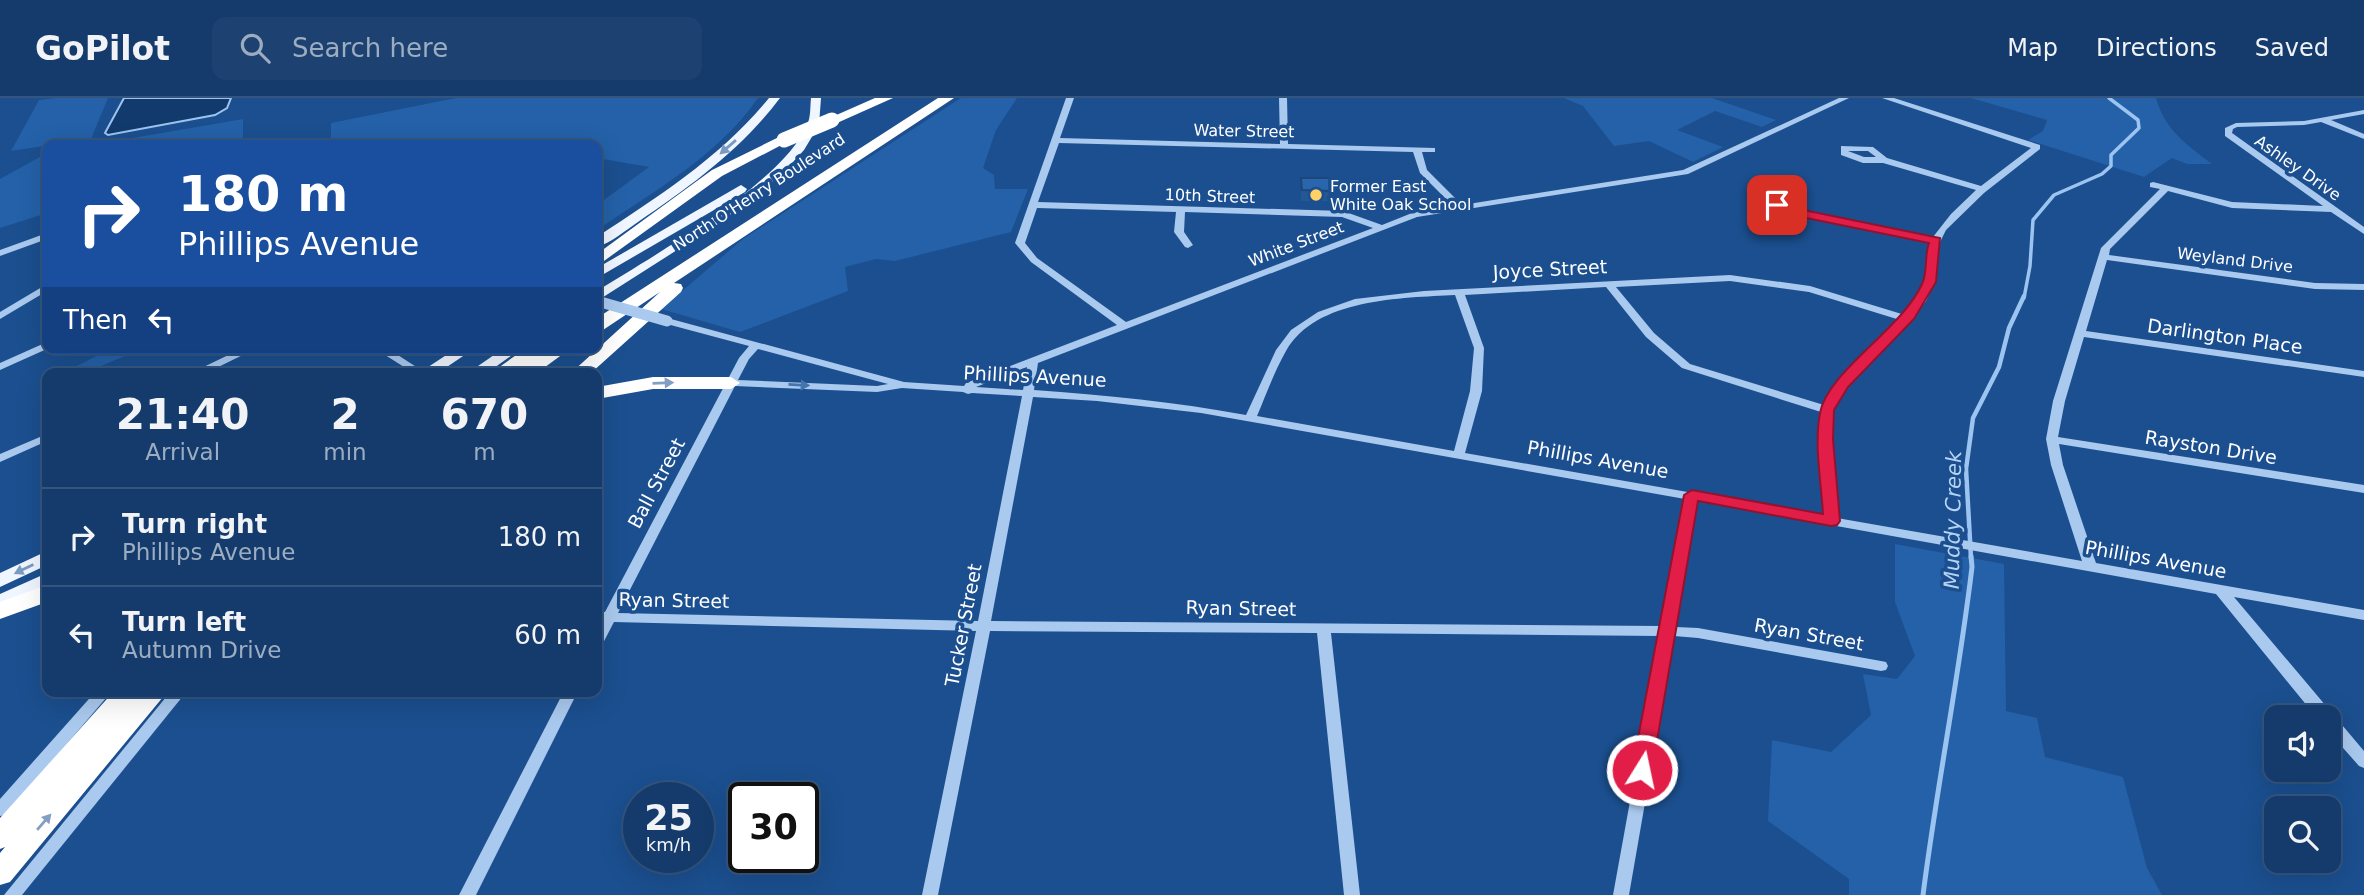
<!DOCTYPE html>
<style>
:root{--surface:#143b6b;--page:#1d4271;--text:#f1f3f6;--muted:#9dadc1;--line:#33557e}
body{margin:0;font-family:"DejaVu Sans",sans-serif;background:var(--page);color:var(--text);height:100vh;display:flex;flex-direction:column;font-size:26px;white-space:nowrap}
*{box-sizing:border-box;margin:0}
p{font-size:23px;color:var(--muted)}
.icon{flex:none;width:38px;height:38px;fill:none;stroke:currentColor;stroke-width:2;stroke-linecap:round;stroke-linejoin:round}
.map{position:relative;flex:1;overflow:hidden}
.sheet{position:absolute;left:42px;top:270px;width:560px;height:329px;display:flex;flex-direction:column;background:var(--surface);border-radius:14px;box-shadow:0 7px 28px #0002,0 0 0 2px var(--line)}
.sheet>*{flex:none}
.guide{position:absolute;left:42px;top:42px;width:560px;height:214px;border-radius:14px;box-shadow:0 7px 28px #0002,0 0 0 2px var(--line);background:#1a4fa0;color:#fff;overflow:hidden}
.tools{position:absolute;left:2264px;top:607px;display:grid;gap:14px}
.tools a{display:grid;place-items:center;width:77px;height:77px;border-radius:14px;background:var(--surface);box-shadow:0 7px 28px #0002,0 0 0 2px var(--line);font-size:35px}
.speed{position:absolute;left:623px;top:684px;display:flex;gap:14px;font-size:35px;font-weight:700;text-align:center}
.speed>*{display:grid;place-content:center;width:91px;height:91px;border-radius:50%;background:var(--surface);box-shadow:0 7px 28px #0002,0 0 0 2px var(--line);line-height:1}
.speed small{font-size:18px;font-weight:400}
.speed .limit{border:4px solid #111;border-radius:10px;background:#fff;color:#111}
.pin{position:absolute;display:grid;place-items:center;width:60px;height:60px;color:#fff;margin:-30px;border-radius:14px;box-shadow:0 4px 10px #0006}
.me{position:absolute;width:77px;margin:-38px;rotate:10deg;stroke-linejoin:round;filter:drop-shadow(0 0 5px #0008)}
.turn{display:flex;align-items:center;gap:24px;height:147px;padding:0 21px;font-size:32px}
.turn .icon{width:91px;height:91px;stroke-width:2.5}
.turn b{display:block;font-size:49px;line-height:60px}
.then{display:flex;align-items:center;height:66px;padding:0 21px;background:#0003;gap:14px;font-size:26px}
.eta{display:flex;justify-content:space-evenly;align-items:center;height:119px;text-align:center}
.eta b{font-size:42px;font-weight:700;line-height:49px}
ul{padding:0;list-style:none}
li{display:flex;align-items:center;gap:21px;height:98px;padding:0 21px;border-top:2px solid var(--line)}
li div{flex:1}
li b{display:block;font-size:26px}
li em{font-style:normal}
header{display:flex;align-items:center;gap:42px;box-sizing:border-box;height:98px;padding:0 35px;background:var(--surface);border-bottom:2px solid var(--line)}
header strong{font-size:33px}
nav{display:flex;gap:38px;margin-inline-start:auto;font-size:24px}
.search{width:490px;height:63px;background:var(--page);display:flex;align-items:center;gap:18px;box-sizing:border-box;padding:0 24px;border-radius:14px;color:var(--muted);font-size:26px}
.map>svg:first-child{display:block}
</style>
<header>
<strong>GoPilot</strong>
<div class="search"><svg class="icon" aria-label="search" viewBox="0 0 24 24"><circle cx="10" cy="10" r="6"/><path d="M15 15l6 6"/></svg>Search here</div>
<nav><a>Map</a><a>Directions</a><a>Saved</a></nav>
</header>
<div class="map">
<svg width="2364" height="797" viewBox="0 0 2364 797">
<rect width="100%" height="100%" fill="#1b4f8f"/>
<g fill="#2461a8">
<polygon points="55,0 108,0 91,41 11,53 39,2"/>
<path d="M456 0H758C718 58 654 93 597 132V107L649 69 597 60V47L417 44 331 47V25Z"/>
<polygon points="961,0 1017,0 996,32 983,70 994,77 995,91 1028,91 1011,134 895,163 876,161 845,169 848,193 740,234 661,211 743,141"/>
<polygon points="1564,0 1712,0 1776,22 1762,29 1715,13 1677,32 1723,49 1693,64 1649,43 1614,48 1583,8"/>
<path d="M1971 0H2156C2165 32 2186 46 2212 66H2187L2172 60 2144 79 2028 42 2043 33 2047 22Z"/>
<polygon points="243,21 243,47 92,47"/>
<polygon points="47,55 47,115 0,130 0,81"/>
<polygon points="112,250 144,250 89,273 75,269"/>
<polygon points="1895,446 2004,466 2006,613 2037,620 2045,659 2123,679 2147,770 2162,797 1849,797 1849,781 1768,723 1772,642 1831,654 1871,617 1863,576 1897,581 1915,558 1895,504"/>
</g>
<polygon fill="#123a6d" stroke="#9cc4f0" stroke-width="2" points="124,0 231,0 227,10 215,17 108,37 105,35"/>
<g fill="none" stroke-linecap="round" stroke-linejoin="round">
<polyline stroke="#9cc4f0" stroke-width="3.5" points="2024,200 2030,168 2033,122 2054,97 2102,76 2111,68 2111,57 2139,30 2138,22 2109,0"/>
<polyline stroke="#9cc4f0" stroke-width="4.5" points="1971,460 1966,371 1973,320 1999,269 2009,230 2024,198"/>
<path stroke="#9cc4f0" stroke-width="5" d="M1923 797C1937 687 1959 579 1972 469L1971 458"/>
<g fill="#a9c9ee" fill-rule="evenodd">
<path d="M1066 0H1074L1060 40 1280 46 1279 0H1287L1288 46 1435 50V54H1422L1427 72 1462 107 1683 72 1839 0H1849L1688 76 1417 119 1038 265 1034 292C1105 297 1176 304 1246 317L1276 252 1291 232 1318 214 1355 201 1424 193 1730 177 1810 188 1905 217 1924 189 1930 144 1790 115C1778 122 1766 121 1757 111L1765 104 1781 106 1786 109 1933 139 1951 116 1976 92 1883 65H1863L1841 57V48L1873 49 1887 60 1981 88 2031 50 1882 0H1894L2040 47V51L1984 95 1946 132 1938 148 1935 184 1926 203 1902 233 1856 277 1839 298 1833 312 1830 335 1837 420 2082 463 2051 367 2046 341 2053 303 2101 150 2160 91 2150 89V85L2153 84 2232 104 2323 108 2225 38V30L2236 25 2304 23 2364 12V16L2331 22 2364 36V41L2321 24 2304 27 2237 29 2233 31 2232 35 2364 129V136L2331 114 2232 110 2168 93 2110 151 2109 157 2315 185 2364 186V192L2315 191 2107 162 2086 233 2364 273V279L2084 239 2065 303 2058 339 2364 387V395L2059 346 2063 367 2096 465 2364 512V522L2234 499 2364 653V670L2359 668 2329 634V620H2317L2216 496 1697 403 1676 529 1698 530 1881 563 1886 564 1888 568 1886 572 1881 573 1698 540 1674 538 1629 797H1613L1660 538 1331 535 1360 797H1344L1317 535 990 533 938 797H922L976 533 614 524 602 547 597 548V530L600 524H597V514H605L739 260 749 248 663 225V221H671L904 284 964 288 966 285 1117 227 1031 164 1015 145ZM1059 45 1413 54 1420 75 1453 108 1412 115 1382 127 1343 113 1038 104ZM1848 53H1868L1876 59H1864ZM1037 110 1176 114 1174 134 1185 149 1188 150 1193 147 1184 134 1185 114 1342 119 1373 130 1126 224 1037 160 1025 145ZM1767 110 1778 111 1781 114H1773ZM1730 183 1809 194 1900 222C1875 251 1841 272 1824 307L1690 266 1654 235 1616 189ZM1606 189 1646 239 1682 270 1821 314 1818 349 1824 418 1465 355 1482 293 1484 250 1465 197ZM1455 197 1474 250 1470 293 1454 353 1257 318C1266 297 1274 274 1286 253 1316 200 1402 200 1455 197ZM758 251 888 286 877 288 738 282 749 261ZM1027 269 1023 292 976 289ZM735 288 877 294 902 290 963 294 968 296 972 295 1022 298 978 523 618 515ZM1033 299 1097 303 1201 315 1685 401 1662 528 991 523Z"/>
<polygon points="47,135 47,141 0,158 0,152"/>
<polygon points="47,186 47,193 0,221 0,214"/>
<polygon points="47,244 49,250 0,272 0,265"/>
<polygon points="243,250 257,250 206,275 191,275"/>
<polygon points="374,250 387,250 421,272 418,275 412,274"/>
<polygon points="47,336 47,343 0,364 0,356"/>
<polygon points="96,593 112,593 6,717 0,718 0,701"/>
<polygon points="171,593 187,593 22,797 4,797"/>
<polygon points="564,593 578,593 476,797 459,797"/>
</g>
<g fill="#f0f6ff" fill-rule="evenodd">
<path d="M769 0H780C742 51 691 88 638 124 626 132 611 145 597 149V139C659 98 721 59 769 0Z"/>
<path d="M811 0H821L819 27 804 52 782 76 721 124 597 203V193C651 159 783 85 807 27 811 19 810 9 811 0Z"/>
<polygon points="741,87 747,91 745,94 597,180 597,170"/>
<polygon points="457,250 475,250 438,275 419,275"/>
<polygon points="504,250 522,250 487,275 468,275"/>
<polygon points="47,453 47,467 0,489 0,475"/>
<polygon points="47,475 47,489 0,511 0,496"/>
</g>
<g fill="#fff" fill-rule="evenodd">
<polygon points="875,0 893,0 837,25 825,22"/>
<polygon points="938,0 954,0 674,185 681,186 683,190 681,194 591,275 571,275 660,194 603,232 597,233 597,220"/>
<polygon points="779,39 791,42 722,78 597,168 597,156 712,72"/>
<polygon points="526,250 571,250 537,275 522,275 522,269 513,275 491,275"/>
<polygon points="653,279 731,279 740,285 731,291 653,291 597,301 597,289"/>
<polygon points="47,487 47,504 0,521 0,504"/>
<polygon points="114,593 168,593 10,784 0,787 0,755 5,749 0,751 0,720"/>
</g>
<polyline stroke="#a9c9ee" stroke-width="11" points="597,203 667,223"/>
<polyline stroke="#fff" stroke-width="15" points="784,42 832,22"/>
</g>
<polygon fill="#245895" points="1301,80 1332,93 1331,103 1301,103"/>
<polygon fill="#2a66ad" stroke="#1d4779" stroke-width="2" points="1301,80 1331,80 1332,93 1302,92"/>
<defs><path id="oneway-solid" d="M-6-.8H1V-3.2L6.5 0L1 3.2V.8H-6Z" transform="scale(1.75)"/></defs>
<g fill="#7b9ac1">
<use href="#oneway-solid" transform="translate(728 49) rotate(139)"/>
<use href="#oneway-solid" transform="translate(24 471) rotate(154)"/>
</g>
<g fill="#829ec1">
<use href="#oneway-solid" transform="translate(663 285) rotate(-2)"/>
<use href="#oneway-solid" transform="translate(44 724) rotate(-49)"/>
</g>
<use fill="#4674ac" href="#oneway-solid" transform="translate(799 287) rotate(3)"/>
<path fill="#e11d48" stroke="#92132f" stroke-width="2" d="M1777 104 1789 109 1940 140 1936 184 1914 221 1848 289 1834 312 1833 341 1840 423 1837 427 1831 428 1698 403 1652 672 1649 678H1635L1632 672 1684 397 1692 392 1823 416C1821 383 1814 347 1820 315 1827 274 1902 231 1922 186 1928 174 1924 158 1929 145L1782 115 1772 107Z"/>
<circle fill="#ffd166" stroke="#1b4f8f" stroke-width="2.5" cx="1316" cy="97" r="7"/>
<g text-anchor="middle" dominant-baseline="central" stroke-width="7" stroke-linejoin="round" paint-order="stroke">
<g font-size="16" fill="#fff" stroke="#1b4f8f">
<text transform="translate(1244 33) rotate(1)">Water Street</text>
<text transform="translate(2298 70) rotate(35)">Ashley Drive</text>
<text transform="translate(759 94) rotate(-33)">North O'Henry Boulevard</text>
<text transform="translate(1210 98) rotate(2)">10th Street</text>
<text transform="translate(1296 146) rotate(-21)">White Street</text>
<text transform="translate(2235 162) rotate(7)">Weyland Drive</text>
</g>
<g font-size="16" fill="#fff" stroke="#1b4f8f" text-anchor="start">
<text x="1330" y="88">Former East<tspan x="1330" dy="18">White Oak School</tspan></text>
</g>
<g font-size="19" fill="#fff" stroke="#1b4f8f">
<text transform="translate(1550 171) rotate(-3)">Joyce Street</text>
<text transform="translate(2225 238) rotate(8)">Darlington Place</text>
<text transform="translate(1035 278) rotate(3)">Phillips Avenue</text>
<text transform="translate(2211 349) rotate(9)">Rayston Drive</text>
<text transform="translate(1598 361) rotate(10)">Phillips Avenue</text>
<text transform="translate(656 385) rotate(-62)">Ball Street</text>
<text transform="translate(2156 461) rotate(10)">Phillips Avenue</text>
<text transform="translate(674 502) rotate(1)">Ryan Street</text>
<text transform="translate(1241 510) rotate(1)">Ryan Street</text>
<text transform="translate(963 527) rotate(-79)">Tucker Street</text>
<text transform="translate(1809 536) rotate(10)">Ryan Street</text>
</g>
<g font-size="21" font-style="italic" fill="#b5d3f5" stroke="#1b4f8f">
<text transform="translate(1953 422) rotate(-89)">Muddy Creek</text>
</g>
</g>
</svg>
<div class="tools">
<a><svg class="icon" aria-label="sound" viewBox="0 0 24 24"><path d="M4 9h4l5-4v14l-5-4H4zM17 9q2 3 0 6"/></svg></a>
<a><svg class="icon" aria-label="search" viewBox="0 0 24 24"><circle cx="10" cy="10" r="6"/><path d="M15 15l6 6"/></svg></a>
</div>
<div class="speed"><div>25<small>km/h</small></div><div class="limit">30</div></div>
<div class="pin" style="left:1777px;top:107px;background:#d93025"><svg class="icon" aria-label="arrive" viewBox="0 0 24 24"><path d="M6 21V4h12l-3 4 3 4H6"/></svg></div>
<svg class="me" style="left:1642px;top:672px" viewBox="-20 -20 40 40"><circle r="17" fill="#e11d48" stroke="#fff" stroke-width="3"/><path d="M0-11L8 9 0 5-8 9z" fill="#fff"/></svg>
<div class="guide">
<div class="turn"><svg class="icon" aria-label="right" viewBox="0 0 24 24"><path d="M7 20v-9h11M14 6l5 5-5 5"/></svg><div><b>180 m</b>Phillips Avenue</div></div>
<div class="then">Then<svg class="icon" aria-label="left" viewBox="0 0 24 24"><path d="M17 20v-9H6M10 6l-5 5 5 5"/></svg></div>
</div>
<section class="sheet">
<div class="eta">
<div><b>21:40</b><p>Arrival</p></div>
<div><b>2</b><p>min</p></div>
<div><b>670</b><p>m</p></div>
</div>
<ul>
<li><svg class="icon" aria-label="right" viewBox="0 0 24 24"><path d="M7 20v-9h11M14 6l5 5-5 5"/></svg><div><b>Turn right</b><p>Phillips Avenue</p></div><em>180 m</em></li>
<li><svg class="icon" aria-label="left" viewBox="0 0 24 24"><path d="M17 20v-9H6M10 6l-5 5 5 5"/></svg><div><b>Turn left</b><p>Autumn Drive</p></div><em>60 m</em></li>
</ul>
</section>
</div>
